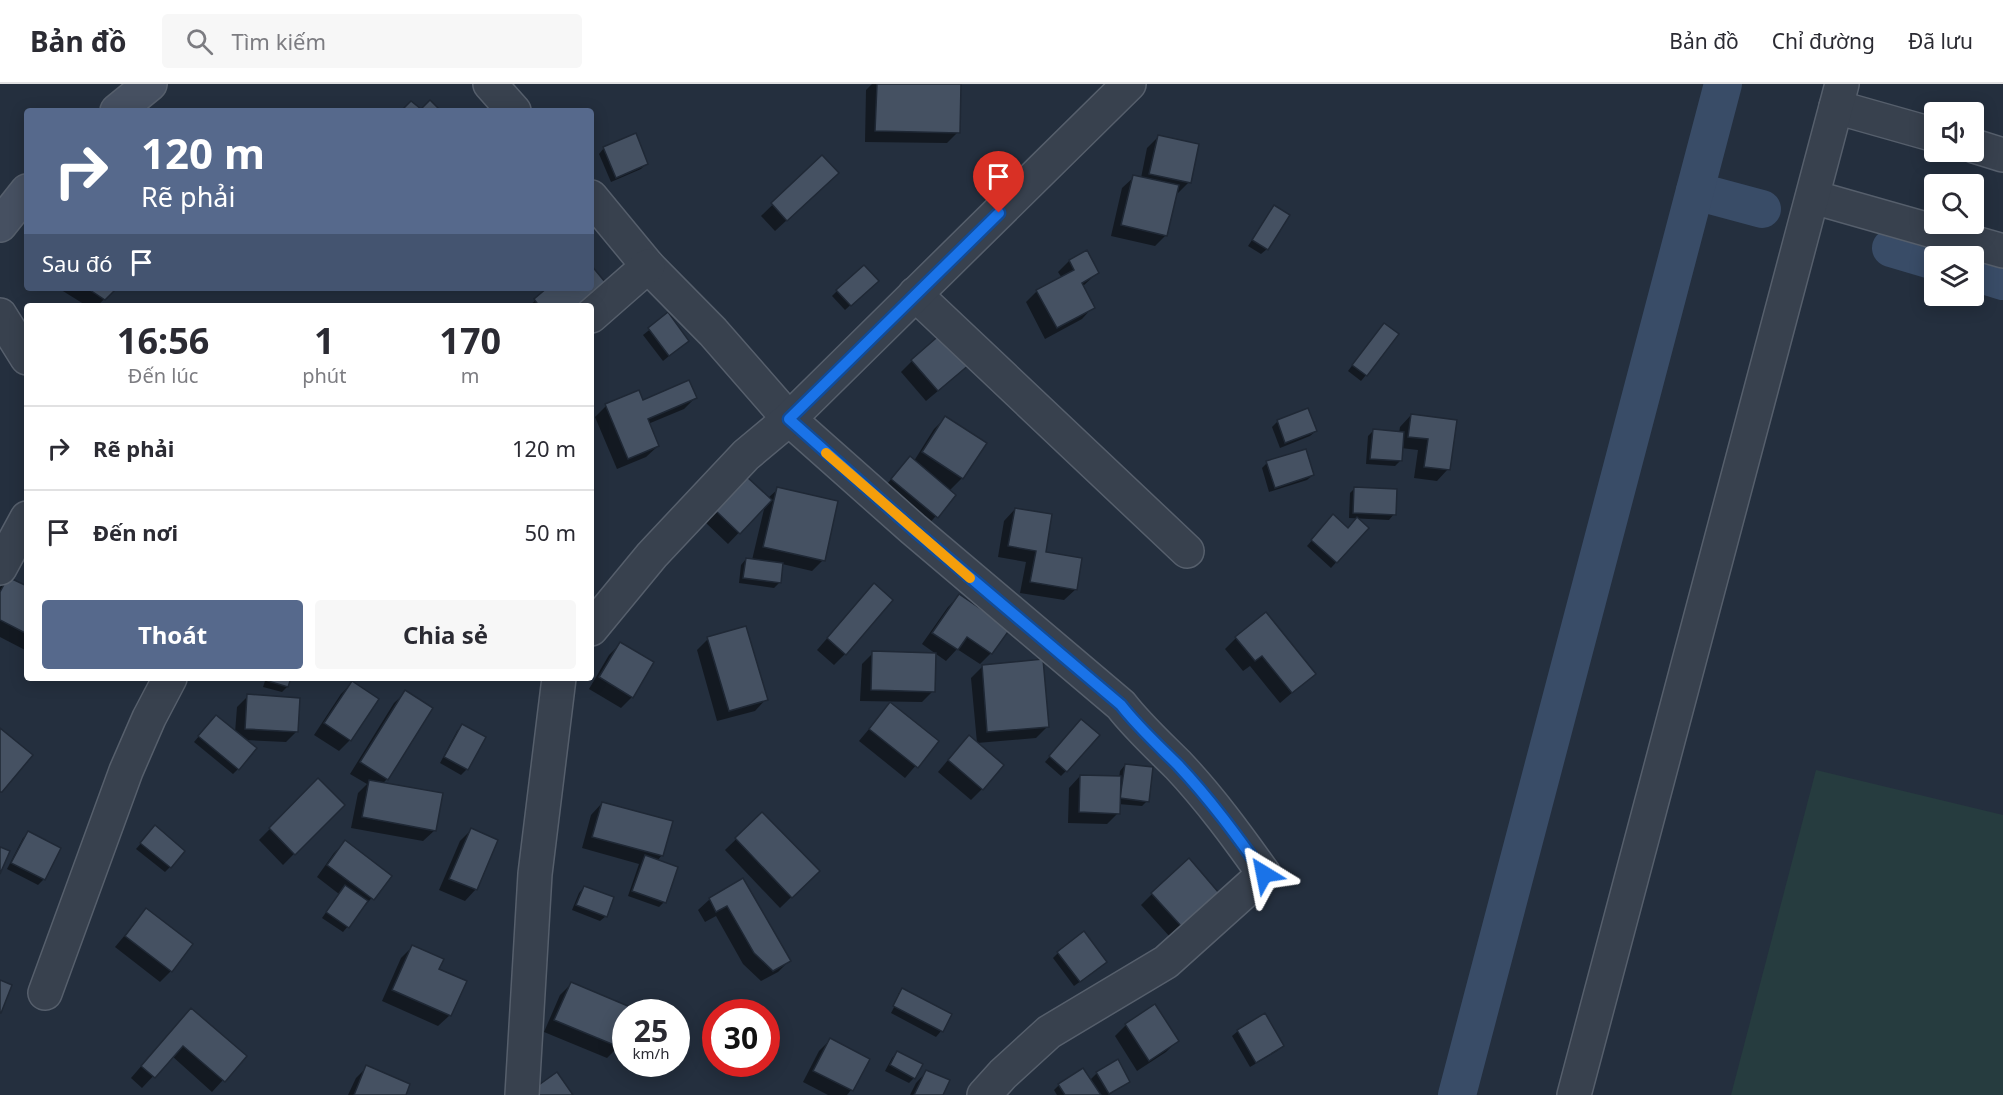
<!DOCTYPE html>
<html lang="vi">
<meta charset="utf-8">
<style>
:root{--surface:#fff;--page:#f7f7f7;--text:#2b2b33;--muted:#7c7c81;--line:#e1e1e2;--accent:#56698c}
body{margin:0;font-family:"Noto Sans",sans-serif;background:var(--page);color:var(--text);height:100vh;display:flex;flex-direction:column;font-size:22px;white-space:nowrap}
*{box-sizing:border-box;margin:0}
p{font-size:20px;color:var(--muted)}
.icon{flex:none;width:33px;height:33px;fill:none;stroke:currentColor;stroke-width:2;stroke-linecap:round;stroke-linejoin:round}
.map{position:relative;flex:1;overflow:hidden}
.details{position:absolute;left:24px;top:219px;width:570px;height:378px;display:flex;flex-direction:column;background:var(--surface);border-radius:6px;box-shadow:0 3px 15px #0003}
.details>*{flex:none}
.hud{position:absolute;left:24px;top:24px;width:570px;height:183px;border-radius:6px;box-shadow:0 3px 15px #0003;background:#56698c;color:#fff;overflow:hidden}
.controls{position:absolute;left:1924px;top:18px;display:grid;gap:12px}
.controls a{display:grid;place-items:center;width:60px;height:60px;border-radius:6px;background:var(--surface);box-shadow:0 3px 15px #0003;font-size:30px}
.speed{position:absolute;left:612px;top:915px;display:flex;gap:12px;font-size:30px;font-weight:700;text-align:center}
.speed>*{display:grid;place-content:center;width:78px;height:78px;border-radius:50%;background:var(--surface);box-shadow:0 3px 15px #0003;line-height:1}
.speed small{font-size:15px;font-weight:400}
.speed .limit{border:9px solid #d22;background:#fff;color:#111}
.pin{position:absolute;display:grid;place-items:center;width:51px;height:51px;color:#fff;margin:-62px -26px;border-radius:50% 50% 50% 0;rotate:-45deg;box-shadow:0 0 6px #0007}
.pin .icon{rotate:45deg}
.me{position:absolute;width:66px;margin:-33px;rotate:325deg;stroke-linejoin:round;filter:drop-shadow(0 0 4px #0008)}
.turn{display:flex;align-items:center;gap:21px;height:126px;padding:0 18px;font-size:27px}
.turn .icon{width:78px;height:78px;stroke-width:2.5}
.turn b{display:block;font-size:42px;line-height:51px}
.then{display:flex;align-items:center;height:57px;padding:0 18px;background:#0003;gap:12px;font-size:22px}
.eta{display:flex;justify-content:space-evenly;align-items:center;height:102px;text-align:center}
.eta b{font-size:36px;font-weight:700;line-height:42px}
.primary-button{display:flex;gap:12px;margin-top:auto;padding:12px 18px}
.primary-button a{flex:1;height:69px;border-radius:6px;background:var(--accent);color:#fff;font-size:24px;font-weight:700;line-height:69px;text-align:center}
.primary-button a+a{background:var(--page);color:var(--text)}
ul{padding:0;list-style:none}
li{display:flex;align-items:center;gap:18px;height:84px;padding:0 18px;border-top:2px solid var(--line)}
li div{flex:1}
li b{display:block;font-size:22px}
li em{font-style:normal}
header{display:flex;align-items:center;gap:36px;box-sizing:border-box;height:84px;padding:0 30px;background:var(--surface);border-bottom:2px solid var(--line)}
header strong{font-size:28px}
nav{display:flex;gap:33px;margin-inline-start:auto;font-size:21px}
.search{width:420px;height:54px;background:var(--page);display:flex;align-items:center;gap:15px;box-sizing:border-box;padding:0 21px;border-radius:6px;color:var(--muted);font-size:22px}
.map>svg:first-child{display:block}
</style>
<header>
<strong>Bản đồ</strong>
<div class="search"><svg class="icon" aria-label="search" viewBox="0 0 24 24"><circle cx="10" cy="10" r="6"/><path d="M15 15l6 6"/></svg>Tìm kiếm</div>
<nav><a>Bản đồ</a><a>Chỉ đường</a><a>Đã lưu</a></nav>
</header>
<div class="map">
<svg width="2003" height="1011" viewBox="0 0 2003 1011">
<rect width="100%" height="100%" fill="#242f3e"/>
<polygon fill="#263c3f" points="1816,686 2003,731 2003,1011 1731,1011"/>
<g fill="#0007">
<polygon points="872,0 959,0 958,48 947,59 865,58 866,6"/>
<polygon points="1158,53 1189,98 1178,109 1176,109 1166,151 1155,162 1111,152 1122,104 1134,93 1141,94 1147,64"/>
<polygon points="604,64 646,80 641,85 611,98 599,70"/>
<polygon points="822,73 826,100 775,147 761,132"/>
<polygon points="1274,123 1267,165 1261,170 1248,162"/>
<polygon points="1086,168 1097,189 1082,203 1093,223 1082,235 1045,255 1026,218 1037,207 1062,194 1058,188 1069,177"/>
<polygon points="591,183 608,203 588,222 529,222 550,204 591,204"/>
<polygon points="871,202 845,226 832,212 837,207"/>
<polygon points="58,204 116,204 97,222 87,222"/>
<polygon points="668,231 687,257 663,277 643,251"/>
<polygon points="1379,246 1366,291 1361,297 1348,287"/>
<polygon points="912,277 957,291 926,317 901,288"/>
<polygon points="695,314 684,325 648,340 658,362 646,373 617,385 595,333 606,322"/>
<polygon points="1307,326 1316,347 1310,352 1280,364 1272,343 1277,338"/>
<polygon points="1411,331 1455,337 1448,385 1437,397 1414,394 1418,366 1401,364 1401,376 1395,382 1366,380 1368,352 1373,347 1399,349 1400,343"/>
<polygon points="945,334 962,394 949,407 954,412 925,444 881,407 899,386 914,377 934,345"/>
<polygon points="1267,379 1313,391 1307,396 1269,408 1262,384"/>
<polygon points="747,395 768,414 778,405 823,476 812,487 782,480 779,499 774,504 739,499 741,481 746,475 752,476 765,421 728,460 705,438"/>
<polygon points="1355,404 1394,430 1389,436 1349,434 1350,409"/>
<polygon points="1015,425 1044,469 1076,505 1064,516 1020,509 1026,478 998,473 1004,437"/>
<polygon points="1328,438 1348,446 1367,444 1331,484 1307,462"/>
<polygon points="9,495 27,504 27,567 0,553 0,503"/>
<polygon points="959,512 991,569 980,580 957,565 946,577 922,560 948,523"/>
<polygon points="863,513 845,570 834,581 817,566"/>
<polygon points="1236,554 1314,590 1280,619 1250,582 1243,587 1225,565"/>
<polygon points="708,555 766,615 755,627 717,637 697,566"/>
<polygon points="620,560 632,613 621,624 589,605 609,571"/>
<polygon points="873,569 933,607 922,618 860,617 862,580"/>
<polygon points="983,582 1047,643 1036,654 977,659 971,594"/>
<polygon points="266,594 289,594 287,603 282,608 263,603"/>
<polygon points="352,599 350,656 339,667 314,651 341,610"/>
<polygon points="406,608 387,695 382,700 435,746 423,757 351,744 358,709 367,700 350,690 394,619"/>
<polygon points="248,612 297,647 286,658 245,656 238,685 233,690 194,658 211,638 235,649 237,623"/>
<polygon points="890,620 937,657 905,694 859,657"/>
<polygon points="462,642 484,653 467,685 461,691 440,679 457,647"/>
<polygon points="1076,642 1066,687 1061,692 1045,678"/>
<polygon points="958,664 982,705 971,716 938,688"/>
<polygon points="1125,681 1147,717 1142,722 1118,720 1118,729 1107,740 1068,739 1069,704 1080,692 1119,694 1120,687"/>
<polygon points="318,696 342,721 283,781 259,756"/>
<polygon points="602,719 662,771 657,777 664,818 659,823 628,812 639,780 582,764 591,731"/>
<polygon points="762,730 818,787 780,824 725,766"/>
<polygon points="471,746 476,805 465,817 439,806 460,757"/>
<polygon points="29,749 59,764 43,796 38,801 7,785 23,754"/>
<polygon points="150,749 170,783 165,788 136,765"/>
<polygon points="345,758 390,792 343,848 322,834 339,810 317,793 334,769"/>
<polygon points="743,796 789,877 778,888 761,897 743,880 716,832 705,838 698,826 710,815"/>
<polygon points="584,803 606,832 600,837 572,826 579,809"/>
<polygon points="1217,809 1170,853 1141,821 1152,810"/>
<polygon points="146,826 171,887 160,898 115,863"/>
<polygon points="412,863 437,885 450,931 438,942 382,917 401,874"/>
<polygon points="1058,869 1100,883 1074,902 1053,874"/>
<polygon points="571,900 633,926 632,928 626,928 626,945 618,963 607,974 544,948 560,911"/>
<polygon points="902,906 950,931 941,947 936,953 891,929 901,910 898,910"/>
<polygon points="180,937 245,972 212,1008 172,972 142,1004 131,994"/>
<polygon points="1126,941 1177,957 1166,968 1137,987 1115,952"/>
<polygon points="1238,947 1282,962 1277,967 1250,983 1232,952"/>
<polygon points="830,956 851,1006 847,1011 828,1011 803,998 819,967"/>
<polygon points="897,968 914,994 909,999 885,987 892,974"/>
<polygon points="367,983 404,1011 348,1011 356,994"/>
<polygon points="927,987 941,1011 910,1011 916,999"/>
<polygon points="1097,989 1128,997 1109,1011 1057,1011 1054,1006 1059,1001 1090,996"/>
</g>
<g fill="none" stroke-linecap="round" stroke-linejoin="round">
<g stroke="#394c67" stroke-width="38">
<polyline points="1695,107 1762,125"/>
<polyline points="1891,164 1935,177"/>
<polyline points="1974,188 2003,197"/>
<polyline points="1457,1011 1723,0"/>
</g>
</g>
<g fill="#455162" stroke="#1f2835" stroke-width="1.5">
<polygon points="877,0 961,0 960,49 875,47"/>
<polygon points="430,16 441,27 401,27 411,17 421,25"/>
<polygon points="636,49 648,80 616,94 603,63"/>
<polygon points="1158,51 1199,60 1191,99 1149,90"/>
<polygon points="822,71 839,89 787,137 771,119"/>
<polygon points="1133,91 1179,101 1167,152 1121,141"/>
<polygon points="1274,121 1290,131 1268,166 1252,156"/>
<polygon points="1087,166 1099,189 1082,199 1095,224 1057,244 1036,206 1074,186 1069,176"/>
<polygon points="591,181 610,204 588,222 539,222 534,215 547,204 591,204"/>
<polygon points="864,181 879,197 851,222 836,206"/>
<polygon points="87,204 117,204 105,216"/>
<polygon points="668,228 689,257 669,272 648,244"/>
<polygon points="1384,239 1399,250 1367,292 1352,281"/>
<polygon points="943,248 970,280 938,307 911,276"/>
<polygon points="689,296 697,314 648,335 659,362 628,375 605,320 639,306 643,316"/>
<polygon points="1308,324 1317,347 1285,359 1277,336"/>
<polygon points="1411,330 1457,336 1450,386 1424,383 1428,355 1408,353"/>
<polygon points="945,332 987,359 963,395 922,368"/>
<polygon points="1373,345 1404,348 1402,377 1370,375"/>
<polygon points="1306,365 1314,391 1275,404 1266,377"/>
<polygon points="910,372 956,411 938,434 891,395"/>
<polygon points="747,393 772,416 740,450 715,426"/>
<polygon points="777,403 838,417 825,477 763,463"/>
<polygon points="1354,403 1397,405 1396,431 1353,429"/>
<polygon points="1015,424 1052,430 1046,468 1082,474 1077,506 1030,498 1036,467 1008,462"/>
<polygon points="1333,430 1348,444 1357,433 1369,444 1337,479 1311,456"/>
<polygon points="746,474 783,479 781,499 743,494"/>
<polygon points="8,493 27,502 27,550 0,536 0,508"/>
<polygon points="874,499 893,516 846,571 827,554"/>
<polygon points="959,510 1010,545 992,570 967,553 958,566 932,549"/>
<polygon points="1266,528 1316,590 1292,609 1262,572 1255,577 1235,553"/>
<polygon points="746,542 768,616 729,627 707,553"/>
<polygon points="620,558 654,578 633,614 599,593"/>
<polygon points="872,567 936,569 935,608 871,606"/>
<polygon points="1043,575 1049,643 987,648 982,581"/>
<polygon points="269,594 291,594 288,603 268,597"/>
<polygon points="352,597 379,615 351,657 324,639"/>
<polygon points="405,606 433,624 388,696 360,678"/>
<polygon points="247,610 300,614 298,648 245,645"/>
<polygon points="890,618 939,657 918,684 869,645"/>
<polygon points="216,631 257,664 239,686 198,652"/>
<polygon points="1081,635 1100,651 1067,688 1049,672"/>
<polygon points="462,640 486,653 468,686 444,673"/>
<polygon points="0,644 33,671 2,708 0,708"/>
<polygon points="969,651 1004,681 983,706 948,676"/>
<polygon points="1125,680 1153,683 1149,718 1120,714"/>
<polygon points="1080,691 1121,692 1120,730 1079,728"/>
<polygon points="318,694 345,721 295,771 269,744"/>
<polygon points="369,696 443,709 436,747 362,733"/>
<polygon points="602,718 673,737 663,772 592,753"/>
<polygon points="762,728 820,787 792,814 735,754"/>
<polygon points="155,741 185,767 171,784 140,759"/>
<polygon points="471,744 498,756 477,806 449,795"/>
<polygon points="28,747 61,764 45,796 11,779"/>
<polygon points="345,756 392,792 374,816 327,781"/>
<polygon points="0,763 10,767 0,790"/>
<polygon points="645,771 678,783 666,819 632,807"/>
<polygon points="1189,774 1219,809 1182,843 1151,809"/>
<polygon points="743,794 791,877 773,887 754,869 727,822 716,828 709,814"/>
<polygon points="345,801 368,817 349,844 326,828"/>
<polygon points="584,802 614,813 607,833 576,821"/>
<polygon points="146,824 193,860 172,888 125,852"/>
<polygon points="1084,847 1107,878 1080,898 1057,868"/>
<polygon points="412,861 444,875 439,885 467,897 451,932 392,906"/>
<polygon points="0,896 12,901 1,929 0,929"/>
<polygon points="571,898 635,925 634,928 626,928 626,949 619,963 554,936"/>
<polygon points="902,904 952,930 943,948 893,922"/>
<polygon points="1155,920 1179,957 1149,977 1125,940"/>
<polygon points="191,924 247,972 225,998 183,962 155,994 141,982"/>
<polygon points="1265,929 1284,962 1256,979 1237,946"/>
<polygon points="830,954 870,975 853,1007 813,987"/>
<polygon points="897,967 923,980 915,995 890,981"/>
<polygon points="1118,975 1130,998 1109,1010 1096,988"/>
<polygon points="366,981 410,1000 406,1011 354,1011"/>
<polygon points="1083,984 1101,1011 1065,1011 1058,1000"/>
<polygon points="926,986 950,996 943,1011 914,1011"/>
<polygon points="557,988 573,1011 531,1011 529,1008"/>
</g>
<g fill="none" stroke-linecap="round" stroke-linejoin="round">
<defs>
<g id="street">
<polyline points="490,0 514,27"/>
<polyline points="1836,23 1935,51"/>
<polyline points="1974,62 2003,71"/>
<path d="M591 113 648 182 713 248 789 335 913 445 1121 621C1138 643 1158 661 1178 681 1210 715 1237 752 1264 790L1166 878 1049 948 1003 990 984 1011"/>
<polyline points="1813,113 2003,167"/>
<polyline points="915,210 1187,467"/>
<polyline points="0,231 27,274"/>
<polyline points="591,232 648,182"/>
<polyline points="0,484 27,434"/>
<polyline points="591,545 652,471 746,371 789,335 1129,0"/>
<polyline points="45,909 126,687 149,634 170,594"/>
<polyline points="522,1011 535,790 559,594"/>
<polyline points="1574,1011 1842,0"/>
</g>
<g id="secondary">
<polyline points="117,27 150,0"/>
<polyline points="0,141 27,107"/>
</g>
</defs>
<use href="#street" stroke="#565f6c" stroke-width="36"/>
<use href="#secondary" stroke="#565f6c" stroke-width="36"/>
<use href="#street" stroke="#38414e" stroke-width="33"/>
<use href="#secondary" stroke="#465061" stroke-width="33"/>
</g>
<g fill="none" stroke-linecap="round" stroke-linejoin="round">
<defs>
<path id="route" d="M999 129 789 335 913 445 1121 621C1138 643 1158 661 1178 681 1210 715 1237 752 1264 790"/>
</defs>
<use href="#route" stroke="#114b97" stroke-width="15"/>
<use href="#route" stroke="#1a73e8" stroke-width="10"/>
<polyline stroke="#f59e0b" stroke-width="10" points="826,369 970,494"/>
</g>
</svg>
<div class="controls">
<a><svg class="icon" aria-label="sound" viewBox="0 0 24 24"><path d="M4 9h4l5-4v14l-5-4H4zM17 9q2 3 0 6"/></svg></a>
<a><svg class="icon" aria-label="search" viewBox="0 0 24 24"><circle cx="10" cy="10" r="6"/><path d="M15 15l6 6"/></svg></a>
<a><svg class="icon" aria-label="layers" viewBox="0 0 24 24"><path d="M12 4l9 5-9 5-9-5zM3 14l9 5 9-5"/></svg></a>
</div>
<div class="speed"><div>25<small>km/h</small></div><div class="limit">30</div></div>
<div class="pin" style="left:999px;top:129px;background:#d93025"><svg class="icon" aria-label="arrive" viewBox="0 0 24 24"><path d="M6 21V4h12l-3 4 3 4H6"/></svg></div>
<svg class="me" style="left:1264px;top:790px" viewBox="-20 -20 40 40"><path d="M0-17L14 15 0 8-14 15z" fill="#1a73e8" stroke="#fff" stroke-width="4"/></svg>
<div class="hud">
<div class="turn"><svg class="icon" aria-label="right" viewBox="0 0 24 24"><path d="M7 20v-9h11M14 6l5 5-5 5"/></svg><div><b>120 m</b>Rẽ phải</div></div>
<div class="then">Sau đó<svg class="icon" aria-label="arrive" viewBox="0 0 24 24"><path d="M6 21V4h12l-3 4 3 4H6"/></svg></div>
</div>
<section class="details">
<div class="eta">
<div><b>16:56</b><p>Đến lúc</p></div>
<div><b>1</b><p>phút</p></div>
<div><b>170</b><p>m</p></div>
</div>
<ul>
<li><svg class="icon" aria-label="right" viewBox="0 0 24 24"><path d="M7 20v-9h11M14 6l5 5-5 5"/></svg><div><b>Rẽ phải</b></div><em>120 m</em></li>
<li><svg class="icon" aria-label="arrive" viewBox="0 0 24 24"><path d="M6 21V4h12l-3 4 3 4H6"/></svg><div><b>Đến nơi</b></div><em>50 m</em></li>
</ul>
<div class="primary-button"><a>Thoát</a><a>Chia sẻ</a></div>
</section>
</div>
